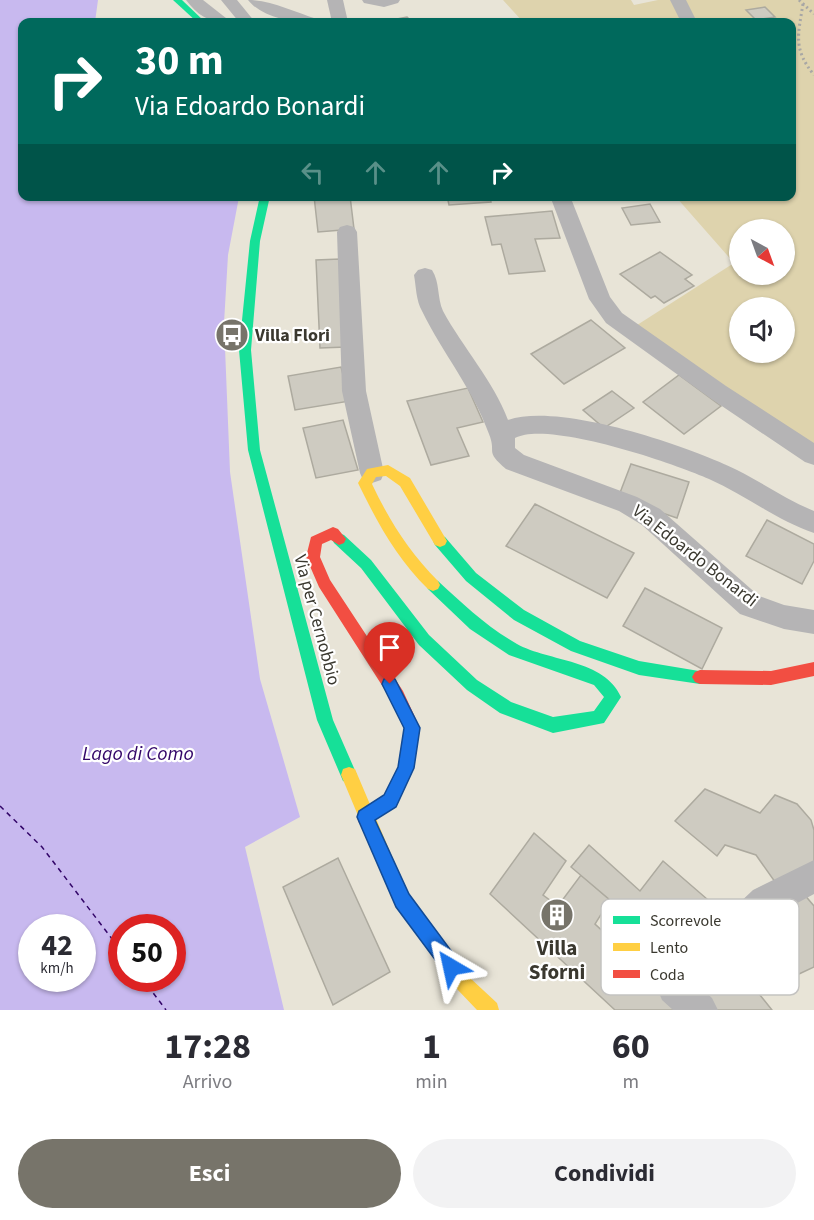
<!DOCTYPE html>
<html lang="it">
<style>
:root{--surface:#fff;--page:#f2f2f3;--text:#2b2b33;--muted:#7c7c81;--accent:#77746a}
body{margin:0;font-family:"Source Sans 3",sans-serif;background:var(--page);color:var(--text);height:100vh;display:flex;flex-direction:column;font-size:22px;white-space:nowrap}
*{box-sizing:border-box;margin:0}
p{font-size:20px;color:var(--muted)}
.icon{flex:none;width:33px;height:33px;fill:none;stroke:currentColor;stroke-width:2;stroke-linecap:round;stroke-linejoin:round}
.map{position:relative;height:1010px;overflow:hidden}
.side{display:flex;flex-direction:column;background:var(--surface);flex:1}
.side>*{flex:none}
.guide{position:absolute;left:18px;top:18px;width:778px;height:183px;border-radius:12px;box-shadow:0 2px 4px #0004;background:#00695c;color:#fff;overflow:hidden}
.needle{width:39px;rotate:139deg}
.controls{position:absolute;left:729px;top:219px;display:grid;gap:12px}
.controls a{display:grid;place-items:center;width:66px;height:66px;border-radius:50%;background:var(--surface);box-shadow:0 2px 4px #0004;font-size:30px}
.speed{position:absolute;left:18px;top:914px;display:flex;gap:12px;font-size:30px;font-weight:700;text-align:center}
.speed>*{display:grid;place-content:center;width:78px;height:78px;border-radius:50%;background:var(--surface);box-shadow:0 2px 4px #0004;line-height:1}
.speed small{font-size:15px;font-weight:400}
.speed .limit{border:9px solid #d22;background:#fff;color:#111}
.pin{position:absolute;display:grid;place-items:center;width:51px;height:51px;color:#fff;margin:-62px -26px;border-radius:50% 50% 50% 0;rotate:-45deg;box-shadow:0 0 6px #0007}
.pin .icon{rotate:45deg}
.me{position:absolute;width:66px;margin:-33px;rotate:324deg;stroke-linejoin:round;filter:drop-shadow(0 0 4px #0008)}
.turn{display:flex;align-items:center;gap:21px;height:126px;padding:0 18px;font-size:27px}
.turn .icon{width:78px;height:78px;stroke-width:2.5}
.turn b{display:block;font-size:42px;line-height:51px}
.lanes{display:flex;align-items:center;height:57px;padding:0 18px;background:#0003;justify-content:center;gap:30px;direction:ltr}
.lanes .off{opacity:.35}
.eta{display:flex;justify-content:space-evenly;align-items:center;height:102px;text-align:center}
.eta b{font-size:36px;font-weight:700;line-height:42px}
.button{display:flex;gap:12px;margin-top:auto;padding:12px 18px}
.button a{flex:1;height:69px;border-radius:36px;background:var(--accent);color:#fff;font-size:24px;font-weight:700;line-height:69px;text-align:center}
.button a+a{background:var(--page);color:var(--text)}
.map>svg:first-child{display:block}
</style>
<div class="map">
<svg width="814" height="1010" viewBox="0 0 814 1010">
<rect width="100%" height="100%" fill="#e8e4d7"/>
<path fill="#ded3ad" fill-rule="evenodd" d="M503 0H631L634 5 658 0H814V447L634 327 734 263 676 197 792 196V22H523ZM740 230H784V274H740ZM740 308H784V352H740Z"/>
<path fill="#c8b9ef" fill-rule="evenodd" d="M0 0H98L95 22H22V196L239 197 228 255 224 323 230 472 260 679 300 817 245 847 284 1010H0ZM32 927H82V978H32ZM122 927H172V978H122Z"/>
<g fill="none" stroke-linecap="round" stroke-linejoin="round">
<g stroke="#320568" stroke-width="1.5" stroke-dasharray="5 4.5" stroke-linecap="butt">
<polyline points="0,806 42,847 122,952"/>
<polyline points="142,978 166,1010"/>
</g>
</g>
<g fill="#cecbc1" stroke="#adaa9f" stroke-width="1.5">
<polygon points="765,7 775,17 756,20 746,10"/>
<polygon points="407,17 412,22 381,22"/>
<polygon points="314,196 350,196 354,229 318,232"/>
<polygon points="447,196 490,196 491,202 449,205"/>
<polygon points="650,204 660,222 631,225 622,208"/>
<polygon points="552,211 560,238 535,239 545,271 509,274 501,244 492,245 485,217"/>
<polygon points="660,252 692,275 685,279 694,286 664,303 655,296 651,298 620,274"/>
<polygon points="340,259 346,347 320,348 316,260"/>
<polygon points="591,320 625,348 564,384 531,354"/>
<polygon points="341,367 350,401 295,410 288,376"/>
<polygon points="679,375 721,406 684,434 643,402"/>
<polygon points="468,388 483,422 457,428 469,456 431,465 407,401"/>
<polygon points="612,391 634,408 604,428 583,410"/>
<polygon points="343,420 358,470 316,478 303,428"/>
<polygon points="631,464 689,482 677,518 618,498"/>
<polygon points="535,504 634,553 607,598 506,546"/>
<polygon points="767,520 814,544 814,561 802,584 746,556"/>
<polygon points="645,588 722,628 702,669 623,626"/>
<polygon points="705,789 760,813 775,795 797,804 811,820 814,830 814,869 780,889 756,855 725,845 717,856 675,821"/>
<polygon points="534,833 566,861 543,895 558,906 581,875 610,900 595,924 688,1010 615,1010 490,894"/>
<polygon points="589,845 640,891 663,861 707,899 667,955 610,900 571,867"/>
<polygon points="338,858 390,972 333,1005 283,887"/>
<polygon points="803,893 814,906 814,967 799,974 762,914"/>
<polygon points="723,949 772,1010 712,1010 688,979"/>
</g>
<g fill="none" stroke-linecap="round" stroke-linejoin="round">
<g stroke="#a8a7a5" stroke-width="3" stroke-dasharray="2 3" stroke-linecap="butt">
<polyline points="799,0 814,14"/>
<path d="M803 4C798 35 793 49 814 75"/>
</g>
<g fill="#b5b4b5" fill-rule="evenodd">
<path d="M186 0H203L231 22C211 24 198 16 186 0Z"/>
<polygon points="221,0 237,0 255,22 239,22"/>
<path d="M248 0C271 0 294 12 317 19L319 22C297 24 263 19 248 0Z"/>
<polygon points="327,0 343,0 348,22 332,22"/>
<polygon points="362,0 400,0 398,3 384,7 364,3"/>
<polygon points="670,0 686,0 697,22 681,22"/>
<polygon points="550,196 570,196 610,297 622,313 726,386 814,443 814,465 805,462 710,398 606,323 589,299"/>
<polygon points="347,225 354,227 357,232 366,391 384,473 381,480 372,483 363,480 360,473 342,391 337,232 340,227"/>
<path d="M425 268 432 270C440 282 437 298 443 311 463 348 493 380 508 420 560 402 688 446 737 470 763 483 787 500 814 511V533C776 520 745 495 709 479 674 463 547 420 515 438V448L524 455 637 497 660 509 759 596 784 605 814 610V634L784 629 740 614 642 525 619 511 506 469C484 450 497 454 489 434 473 389 443 354 422 311 416 301 416 286 414 275L418 270Z"/>
<polygon points="814,860 814,894 777,914 700,987 712,998 718,1010 673,1010 662,1000 657,988 662,976 753,890"/>
</g>
<g fill="#16e098" fill-rule="evenodd">
<polygon points="173,0 182,0 205,22 197,22"/>
<polygon points="260,196 270,196 260,241 251,350 260,450 333,720 357,775 355,781 349,783 343,781 317,720 248,450 239,350 250,241"/>
<path d="M339 533 344 535 371 560 429 635 477 680 511 702 553 717 594 711 604 697 594 685 509 655 470 629 428 589 426 585 428 581 433 579 438 581C463 604 487 627 517 644 550 662 604 659 621 697L604 723 553 733 500 713 467 690 419 645 361 568 334 543 332 539 334 535Z"/>
<polygon points="440,535 445,537 476,573 524,610 580,641 639,661 705,672 708,677 705,682 700,684 639,675 571,651 514,620 466,581 435,545 433,541 435,537"/>
</g>
<g fill="#ffcf43" fill-rule="evenodd">
<path d="M388 465 410 478 447 541 445 545 440 547 435 545 400 486 386 476 376 477 372 484C389 520 409 552 438 581L440 585 438 589 433 591 428 589C397 559 377 522 358 483L367 469Z"/>
<polygon points="349,767 355,769 408,894 469,977 497,1003 499,1010 477,1010 457,989 396,906 341,775 343,769"/>
</g>
<g fill="#f24e42" fill-rule="evenodd">
<polygon points="333,527 338,529 346,539 344,543 339,545 331,540 322,544 320,557 330,580 403,691 420,728 414,768 396,807 365,825 359,823 357,817 359,811 384,795 398,767 404,728 392,701 319,587 306,557 311,537"/>
<polygon points="814,662 814,676 771,685 700,684 695,682 692,677 695,672 700,670 771,671"/>
</g>
</g>
<polygon fill="#1a73e8" stroke="#114b97" stroke-width="1.5" points="390,677 395,679 420,728 414,768 396,807 375,820 409,894 458,960 460,967 458,973 451,976 445,973 396,907 357,817 359,811 384,795 398,767 404,728 382,684 384,679"/>
<defs>
<symbol id="bus-disc" viewBox="-11 -11 22 22"><circle r="9.5" fill="#77746a" stroke="#fff"/><path d="M-5-6H5V4H4V6H2V4H-2V6H-4V4H-5ZM-3.5-4V0h7V-4ZM-3.5 1.2v1.5H-2V1.2ZM2 1.2v1.5H3.5V1.2Z" fill="#fff"/></symbol>
<symbol id="building-disc" viewBox="-11 -11 22 22"><circle r="9.5" fill="#77746a" stroke="#fff"/><path d="M-4-6H4V6H1V3H-1V6H-4ZM-2.5-4.3h1.7v1.8h-1.7ZM.8-4.3h1.7v1.8H.8ZM-2.5-1h1.7V.8h-1.7ZM.8-1h1.7V.8H.8Z" fill="#fff"/></symbol>
</defs>
<g fill-rule="evenodd">
<use href="#bus-disc" x="213" y="316" width="38" height="38"/>
<use href="#building-disc" x="538" y="896" width="38" height="38"/>
</g>
<g text-anchor="middle" dominant-baseline="central" stroke-width="4.5" stroke-linejoin="round" paint-order="stroke">
<g font-size="18" font-weight="bold" fill="#3a382f" stroke="#fff" text-anchor="start">
<text x="255" y="335">Villa Flori</text>
</g>
<g font-size="18" fill="#3a382f" stroke="#fff">
<text transform="translate(695 556) rotate(38)">Via Edoardo Bonardi</text>
<text transform="translate(317 620) rotate(75)">Via per Cernobbio</text>
</g>
<g font-size="20" font-style="italic" fill="#320568" stroke="#fff">
<text x="138" y="754">Lago di Como</text>
</g>
<g font-size="21" font-weight="bold" fill="#3a382f" stroke="#fff">
<text x="557" y="948">Villa<tspan x="557" dy="24">Sforni</tspan></text>
</g>
</g>
<rect x="601" y="899" width="198" height="96" rx="9" fill="#fff" stroke="#c4c3c1" stroke-width="1.5"/>
<rect x="613" y="916" width="27" height="8" fill="#16e098"/>
<rect x="613" y="943" width="27" height="8" fill="#ffcf43"/>
<rect x="613" y="970" width="27" height="8" fill="#f24e42"/>
<g font-size="16" fill="#3a382f">
<text x="650" y="926">Scorrevole</text>
<text x="650" y="953">Lento</text>
<text x="650" y="980">Coda</text>
</g>
</svg>
<div class="controls">
<a><svg class="needle" viewBox="-14 -14 28 28"><path d="M0-13l5 13h-10z" fill="#e53935"/><path d="M0 13l5-13h-10z" fill="#7c7c81"/></svg></a>
<a><svg class="icon" aria-label="sound" viewBox="0 0 24 24"><path d="M4 9h4l5-4v14l-5-4H4zM17 9q2 3 0 6"/></svg></a>
</div>
<div class="speed"><div>42<small>km/h</small></div><div class="limit">50</div></div>
<div class="pin" style="left:390px;top:684px;background:#d93025"><svg class="icon" aria-label="arrive" viewBox="0 0 24 24"><path d="M6 21V4h12l-3 4 3 4H6"/></svg></div>
<svg class="me" style="left:451px;top:967px" viewBox="-20 -20 40 40"><path d="M0-17L14 15 0 8-14 15z" fill="#1a73e8" stroke="#fff" stroke-width="4"/></svg>
<div class="guide">
<div class="turn"><svg class="icon" aria-label="right" viewBox="0 0 24 24"><path d="M7 20v-9h11M14 6l5 5-5 5"/></svg><div><b>30 m</b>Via Edoardo Bonardi</div></div>
<div class="lanes"><svg class="icon off" aria-label="left" viewBox="0 0 24 24"><path d="M17 20v-9H6M10 6l-5 5 5 5"/></svg><svg class="icon off" aria-label="ahead" viewBox="0 0 24 24"><path d="M12 20V5M6 11l6-6 6 6"/></svg><svg class="icon off" aria-label="ahead" viewBox="0 0 24 24"><path d="M12 20V5M6 11l6-6 6 6"/></svg><svg class="icon" aria-label="right" viewBox="0 0 24 24"><path d="M7 20v-9h11M14 6l5 5-5 5"/></svg></div>
</div>
</div>
<section class="side">
<div class="eta">
<div><b>17:28</b><p>Arrivo</p></div>
<div><b>1</b><p>min</p></div>
<div><b>60</b><p>m</p></div>
</div>
<div class="button"><a>Esci</a><a>Condividi</a></div>
</section>
